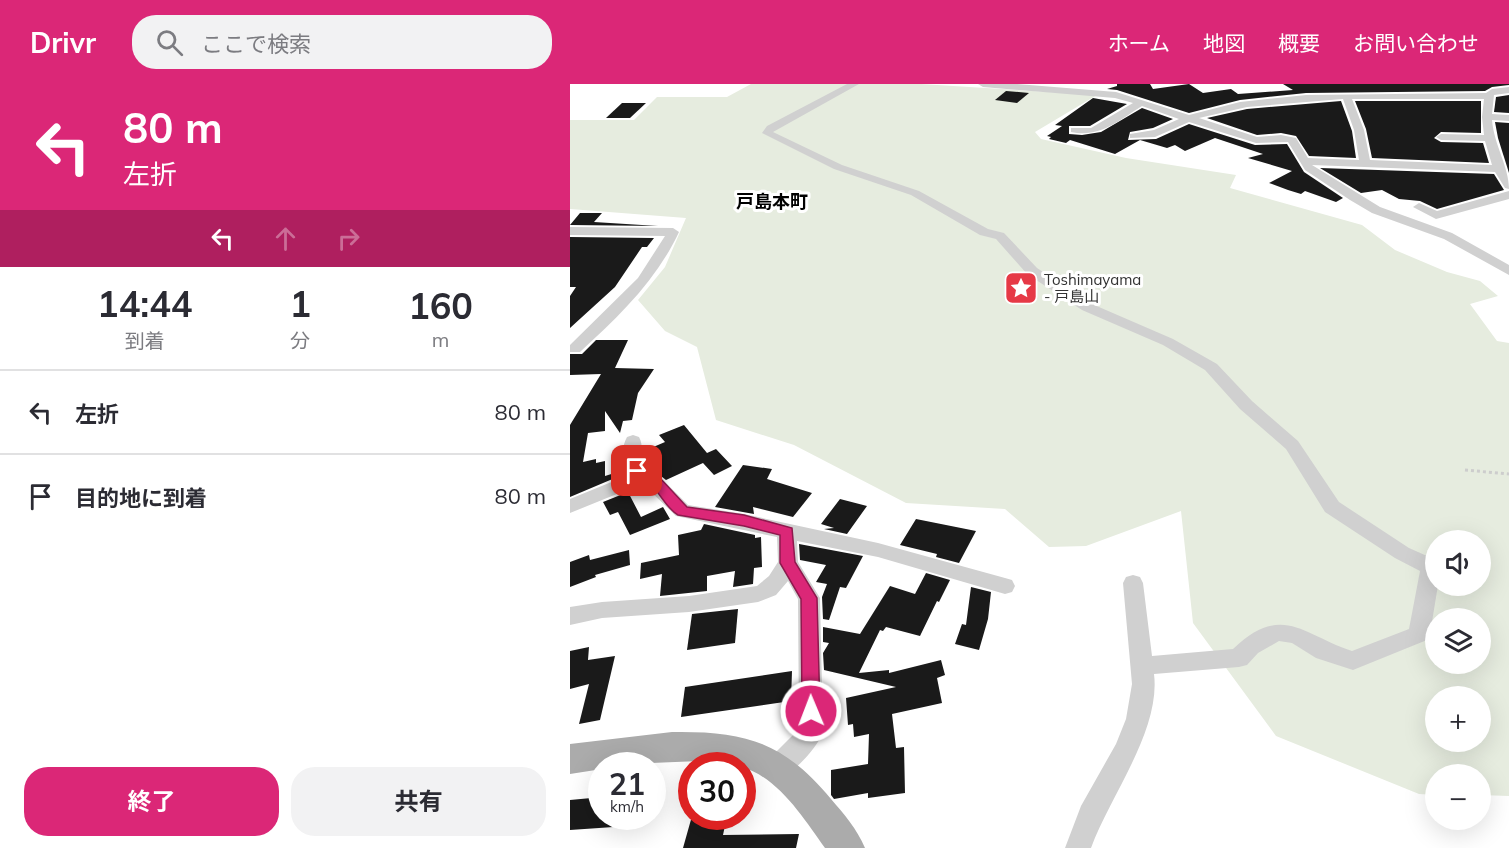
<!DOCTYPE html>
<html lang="ja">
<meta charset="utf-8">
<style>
:root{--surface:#fff;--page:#f2f2f3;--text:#2b2b33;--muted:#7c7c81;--line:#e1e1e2;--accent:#db2777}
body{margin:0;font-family:Mulish,"Noto Sans JP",sans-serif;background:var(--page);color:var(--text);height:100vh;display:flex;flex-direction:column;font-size:22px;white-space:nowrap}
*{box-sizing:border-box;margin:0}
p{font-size:20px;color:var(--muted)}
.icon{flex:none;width:33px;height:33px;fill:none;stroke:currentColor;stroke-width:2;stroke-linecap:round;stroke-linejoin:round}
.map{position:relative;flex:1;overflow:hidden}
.panel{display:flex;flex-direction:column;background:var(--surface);width:570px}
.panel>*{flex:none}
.top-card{background:#db2777;color:#fff;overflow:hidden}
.tools{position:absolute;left:855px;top:446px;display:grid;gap:12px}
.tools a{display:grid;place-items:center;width:66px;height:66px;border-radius:50%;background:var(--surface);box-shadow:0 6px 24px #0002;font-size:30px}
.speed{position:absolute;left:18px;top:668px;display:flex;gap:12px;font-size:30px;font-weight:700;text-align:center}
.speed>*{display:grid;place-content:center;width:78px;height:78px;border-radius:50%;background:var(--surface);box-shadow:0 6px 24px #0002;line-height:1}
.speed small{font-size:15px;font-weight:400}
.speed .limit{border:9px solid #d22;background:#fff;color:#111}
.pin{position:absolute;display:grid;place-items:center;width:51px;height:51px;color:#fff;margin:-26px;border-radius:12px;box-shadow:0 3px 9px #0006}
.me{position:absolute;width:66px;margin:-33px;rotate:359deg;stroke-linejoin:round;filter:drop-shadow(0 0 4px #0008)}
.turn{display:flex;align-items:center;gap:21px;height:126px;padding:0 24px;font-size:27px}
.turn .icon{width:78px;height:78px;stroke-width:2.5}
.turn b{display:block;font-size:42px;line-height:51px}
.lanes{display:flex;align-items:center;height:57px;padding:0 24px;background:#0003;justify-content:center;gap:30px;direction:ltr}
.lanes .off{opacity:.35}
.eta{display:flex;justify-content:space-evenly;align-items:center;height:102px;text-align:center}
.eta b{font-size:36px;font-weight:700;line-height:42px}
.action{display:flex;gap:12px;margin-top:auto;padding:12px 24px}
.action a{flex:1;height:69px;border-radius:24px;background:var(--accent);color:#fff;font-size:24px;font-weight:700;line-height:69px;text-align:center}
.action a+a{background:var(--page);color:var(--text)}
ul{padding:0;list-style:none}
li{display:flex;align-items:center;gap:18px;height:84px;padding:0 24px;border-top:2px solid var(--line)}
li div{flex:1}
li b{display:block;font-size:22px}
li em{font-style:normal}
header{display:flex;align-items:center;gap:36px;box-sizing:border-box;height:84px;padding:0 30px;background:var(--accent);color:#fff}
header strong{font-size:28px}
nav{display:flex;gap:33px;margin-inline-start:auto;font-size:21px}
.search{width:420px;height:54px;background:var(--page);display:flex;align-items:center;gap:15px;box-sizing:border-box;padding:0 21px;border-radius:24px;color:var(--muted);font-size:22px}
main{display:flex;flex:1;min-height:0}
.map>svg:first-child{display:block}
</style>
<header>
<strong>Drivr</strong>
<div class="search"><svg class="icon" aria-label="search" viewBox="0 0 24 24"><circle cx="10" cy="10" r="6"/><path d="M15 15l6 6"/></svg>ここで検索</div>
<nav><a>ホーム</a><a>地図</a><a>概要</a><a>お問い合わせ</a></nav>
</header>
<main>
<section class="panel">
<div class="top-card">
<div class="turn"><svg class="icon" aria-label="left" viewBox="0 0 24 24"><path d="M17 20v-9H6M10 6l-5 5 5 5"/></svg><div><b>80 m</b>左折</div></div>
<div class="lanes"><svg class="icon" aria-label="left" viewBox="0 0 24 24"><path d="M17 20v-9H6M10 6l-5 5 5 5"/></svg><svg class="icon off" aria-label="ahead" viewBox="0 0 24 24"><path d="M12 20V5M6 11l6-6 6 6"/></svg><svg class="icon off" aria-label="right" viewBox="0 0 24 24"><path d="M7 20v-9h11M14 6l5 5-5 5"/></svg></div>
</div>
<div class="eta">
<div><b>14:44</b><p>到着</p></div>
<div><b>1</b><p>分</p></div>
<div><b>160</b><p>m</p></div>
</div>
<ul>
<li><svg class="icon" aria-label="left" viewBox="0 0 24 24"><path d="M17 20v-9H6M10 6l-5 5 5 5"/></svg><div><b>左折</b></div><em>80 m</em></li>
<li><svg class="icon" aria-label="arrive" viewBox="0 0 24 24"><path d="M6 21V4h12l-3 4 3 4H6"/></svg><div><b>目的地に到着</b></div><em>80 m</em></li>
</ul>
<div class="action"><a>終了</a><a>共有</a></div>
</section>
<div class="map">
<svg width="939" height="764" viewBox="0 0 939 764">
<rect width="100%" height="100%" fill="#fff"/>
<path fill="#e6ecdf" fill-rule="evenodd" d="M181 0H351L527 11 465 48 471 55 556 74 666 91 660 104 792 141 825 166 877 188 910 197 928 212 900 220 927 257 939 259V712L911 711 910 690H866L865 711 849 710 706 652 623 539 611 427 516 462 479 463 435 425 336 419 224 361 146 336 127 263 95 247 68 216 95 183 116 134 0 125V36H64L87 13H157ZM866 456H910V501H866ZM866 534H910V579H866ZM866 612H910V657H866Z"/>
<g fill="#1a1a1a">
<polygon points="547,0 580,0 583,5 619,0 633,9 661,5 668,10 723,6 713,0 939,0 939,1 922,3 915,7 736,9 670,16 619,29 547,6 537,5 547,2"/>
<polygon points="436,7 459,9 447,19 425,16"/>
<polygon points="939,11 939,29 924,28 926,13"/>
<polygon points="523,14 557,20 520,42 499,42 499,50 512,51 531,48 572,24 603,35 583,44 560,48 558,56 586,55 619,40 685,61 717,60 734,88 773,114 766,118 735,107 731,110 718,106 699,99 722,87 678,74 693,70 645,54 615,67 605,61 597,64 570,56 545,70 500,56 496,59 479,55 481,53 477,52 492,42 485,41"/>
<polygon points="771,17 782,47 786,74 739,72 726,52 711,49 687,51 637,34 677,25"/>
<polygon points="785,17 911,17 911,49 871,48 864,54 871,58 913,59 919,79 802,74 796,45"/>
<polygon points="52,19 76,19 60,34 36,34"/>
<polygon points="925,38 939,39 939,89 928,54"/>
<polygon points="750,84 924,90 934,106 867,125 850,117 829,115 812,106 791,109"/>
<polygon points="10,129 32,129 24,138 88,142 0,141"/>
<polygon points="0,153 84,154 77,163 72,163 45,203 0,244 0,212 6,203 0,203"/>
<polygon points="26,256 58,256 45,284 84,285 68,309 62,336 53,337 50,349 35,327 35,347 18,349 13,378 26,375 26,379 35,377 35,392 51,387 52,391 0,413 0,341 31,290 0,291 0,270 12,270"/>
<polygon points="114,341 137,369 146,365 162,382 144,391 133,379 96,396 77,381 74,367 95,358 89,351"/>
<polygon points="173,381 202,385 197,395 242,409 223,433 183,423 184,430 145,423"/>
<polygon points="58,408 71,433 93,423 100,435 60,451 48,428 40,431 33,418"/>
<polygon points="270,415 297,422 277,450 254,445 264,444 251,440"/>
<polygon points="346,435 406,447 389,479 366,473 367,470 330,461"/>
<polygon points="134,440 185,451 185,454 191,453 192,483 184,484 183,500 163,503 165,487 137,492 137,507 90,512 92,490 70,495 71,479 109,471 108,451 131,446"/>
<polygon points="229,460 293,472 276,504 270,503 259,536 253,535 252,513 257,500 246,498 256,481 230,476"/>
<polygon points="59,466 60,481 25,491 26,493 0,503 0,478 19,471 20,476"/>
<polygon points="356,489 380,496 369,518 367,517 350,552 316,543 313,547 310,546 289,589 319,586 319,589 371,576 375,591 367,594 372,619 322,630 326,664 334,663 335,709 298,714 298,709 264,715 261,711 261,686 298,680 299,650 284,653 283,640 278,641 276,614 326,603 254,586 253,569 259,559 253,558 253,543 290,550 320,502 345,510"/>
<polygon points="401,503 421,508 418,535 409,566 385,560 392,540 396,541"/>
<polygon points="168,525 165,559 117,566 122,530"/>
<polygon points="19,563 18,576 45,572 30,636 9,640 19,600 0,605 0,567"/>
<polygon points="222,587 221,617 111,633 115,603"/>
<polygon points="32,713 32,732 57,732 58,742 0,746 0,716"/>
<polygon points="122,732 157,732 153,751 229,750 226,764 113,764"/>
</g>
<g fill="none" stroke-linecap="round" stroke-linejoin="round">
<polyline stroke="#cdcdcd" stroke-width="3" stroke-dasharray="3 3" stroke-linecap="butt" points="895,386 939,390"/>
<g fill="#d0d0d0" fill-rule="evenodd">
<path d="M277 0H289L203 48 272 81 349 107 418 145 434 149 467 184 522 220 603 255 647 280 682 317 728 357 769 418 839 464 866 476V501H868L860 550 857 556 783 586 746 574 722 559 709 557 688 569 677 581 669 583 584 590C591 646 540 712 521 764H495L511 722 546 660 556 635 562 600 553 499 556 493 563 491 570 493 573 499 582 572 663 565C712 518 733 551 782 567L839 545 850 487 825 474 755 428 716 365 670 325 635 286 593 261 512 226 457 190 426 155 410 151 341 111 264 85 192 49 197 42Z"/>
<path d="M408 0H447L546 8 619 31 670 18 736 11 916 9 922 5 939 3V9L924 11 922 30 939 31V37L922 36C924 61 939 83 939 105L935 104 925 88 742 81 810 123 882 149 939 181V191L874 155 802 129 780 116 735 86 718 58 686 59 619 38 585 53 560 54V50L584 46 609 35 572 22C548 37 530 54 501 48V44H521L563 19 545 14 413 3ZM773 15 784 46 789 76 738 74 726 54 711 51 687 53 629 34 677 23ZM782 15H914L912 33 914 51 871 50 866 53 871 56 915 57 922 81 800 76 794 46Z"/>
<polygon points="939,107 939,115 866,135 843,123 849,119 867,127"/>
<path d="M0 143 103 144 109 148C86 197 49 232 10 268H0V261L68 194 95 152 0 151Z"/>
<path d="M63 351 69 353C74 361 70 372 73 381L94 397 118 421 174 430 308 459 435 494 442 496 445 502 442 508 435 510 308 473 227 457 228 478 250 514 253 649C245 666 223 690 206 697L197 693 194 685 197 677 229 645 228 515 218 497 206 511 188 518 119 528 32 534 0 541V523L32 518 119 512 187 502 199 492 208 478 207 453 106 432 74 401H69L0 429V415L61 390C53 379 50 366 57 353Z"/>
</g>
<path fill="#ababab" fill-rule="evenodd" d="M102 648C174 647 213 657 261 715 274 730 287 745 295 764H255C234 735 209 694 172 683V681L130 677 32 681V685L0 690V660Z"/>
</g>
<path fill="#db2777" stroke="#8e194d" stroke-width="1.5" d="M67 383 91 395 117 423 174 431 222 444 225 478 247 514 250 627 247 632 241 635 235 632 232 627 231 515 210 479V451L174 442 108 431C96 424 91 410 81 401 74 396 65 394 60 387Z"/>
<defs>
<symbol id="sight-square" viewBox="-11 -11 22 22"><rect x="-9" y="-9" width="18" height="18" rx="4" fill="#e63946" stroke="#fff"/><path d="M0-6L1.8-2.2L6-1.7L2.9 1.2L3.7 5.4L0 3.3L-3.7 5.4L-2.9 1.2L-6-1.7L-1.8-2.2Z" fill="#fff"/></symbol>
</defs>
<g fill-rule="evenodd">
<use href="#sight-square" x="432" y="185" width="38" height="38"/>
</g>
<g text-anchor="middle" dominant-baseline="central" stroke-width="6" stroke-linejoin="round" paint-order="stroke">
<g font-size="15" fill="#333" stroke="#fff" text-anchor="start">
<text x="474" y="195">Toshimayama<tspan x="474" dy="17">- 戸島山</tspan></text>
</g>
<g font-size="18" font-weight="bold" fill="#000" stroke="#fff">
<text x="202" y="117">戸島本町</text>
</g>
</g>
</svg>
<div class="tools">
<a><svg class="icon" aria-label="sound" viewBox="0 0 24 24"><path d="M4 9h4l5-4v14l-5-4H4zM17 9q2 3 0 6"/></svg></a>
<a><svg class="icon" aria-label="layers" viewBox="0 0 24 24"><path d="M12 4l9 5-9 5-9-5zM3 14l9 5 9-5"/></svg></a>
<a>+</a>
<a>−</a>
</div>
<div class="speed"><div>21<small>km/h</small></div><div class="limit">30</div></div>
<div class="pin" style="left:67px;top:387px;background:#d93025"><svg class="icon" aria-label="arrive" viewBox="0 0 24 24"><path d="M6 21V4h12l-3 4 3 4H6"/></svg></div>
<svg class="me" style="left:241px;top:627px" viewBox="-20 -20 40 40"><circle r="17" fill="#db2777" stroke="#fff" stroke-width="3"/><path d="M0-11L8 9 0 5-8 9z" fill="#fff"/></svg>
</div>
</main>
